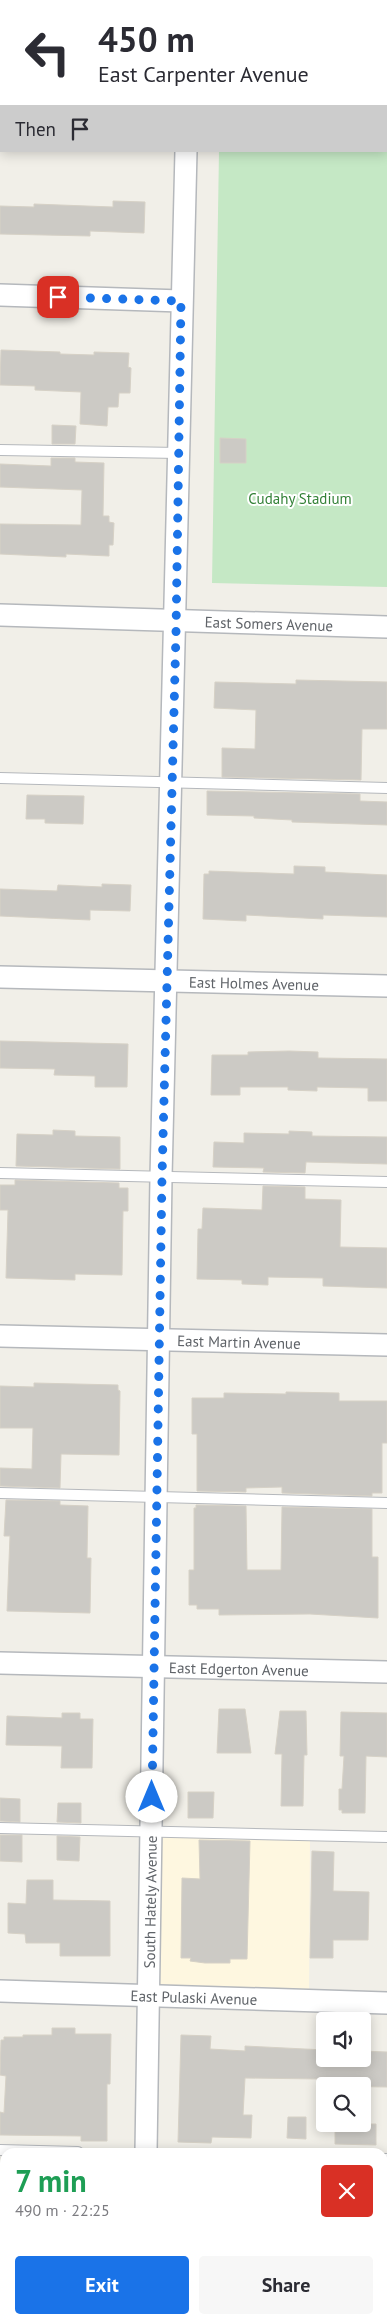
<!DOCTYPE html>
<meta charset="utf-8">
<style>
:root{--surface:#fff;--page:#f7f7f7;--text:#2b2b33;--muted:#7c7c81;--accent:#1a73e8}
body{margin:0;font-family:"PT Sans",sans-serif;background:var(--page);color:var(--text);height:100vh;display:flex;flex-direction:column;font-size:19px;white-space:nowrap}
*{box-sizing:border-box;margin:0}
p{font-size:16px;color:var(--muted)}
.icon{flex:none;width:28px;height:28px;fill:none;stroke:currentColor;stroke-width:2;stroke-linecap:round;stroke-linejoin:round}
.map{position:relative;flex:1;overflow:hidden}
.drawer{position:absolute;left:0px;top:2148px;width:388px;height:176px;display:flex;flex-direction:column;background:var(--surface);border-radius:15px 15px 0 0;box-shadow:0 2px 12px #0003}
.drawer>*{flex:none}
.banner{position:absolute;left:0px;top:0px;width:388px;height:152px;box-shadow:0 2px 12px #0003;background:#fff;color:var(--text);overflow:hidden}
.fabs{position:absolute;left:316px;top:2012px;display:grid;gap:10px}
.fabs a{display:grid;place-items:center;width:55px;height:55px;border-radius:5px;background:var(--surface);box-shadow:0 2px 12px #0003;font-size:25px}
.pin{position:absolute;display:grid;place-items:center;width:42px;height:42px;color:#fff;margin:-21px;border-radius:10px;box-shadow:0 2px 8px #0006}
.me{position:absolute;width:55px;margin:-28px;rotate:0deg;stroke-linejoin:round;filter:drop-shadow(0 0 4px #0008)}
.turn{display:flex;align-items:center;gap:18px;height:105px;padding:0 15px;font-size:22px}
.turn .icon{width:65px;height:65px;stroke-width:2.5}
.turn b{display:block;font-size:35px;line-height:42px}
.then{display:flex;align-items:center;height:48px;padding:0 15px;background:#0003;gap:10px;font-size:19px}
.round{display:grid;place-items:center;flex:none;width:52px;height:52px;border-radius:5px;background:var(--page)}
.headline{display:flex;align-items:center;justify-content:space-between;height:85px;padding:0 15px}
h1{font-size:30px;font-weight:800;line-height:38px;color:#1e9e55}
.button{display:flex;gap:10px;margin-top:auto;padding:10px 15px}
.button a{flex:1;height:58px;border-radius:5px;background:var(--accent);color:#fff;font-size:20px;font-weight:800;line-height:58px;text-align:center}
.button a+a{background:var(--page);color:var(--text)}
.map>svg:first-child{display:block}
</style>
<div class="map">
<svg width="387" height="2323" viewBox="0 0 387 2323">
<rect width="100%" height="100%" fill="#f1efe8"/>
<polygon fill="#fef7e0" points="152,1832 310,1835 309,2001 148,1995"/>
<polygon fill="#c5e8c5" points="387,9 387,587 212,583 219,151 386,151"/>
<g fill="#cccac5" stroke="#d6d1c6">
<polygon points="113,201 145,202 144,233 90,231 90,236 0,234 0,206 34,207 34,204 113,207"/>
<polygon points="1,350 60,352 60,354 94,355 94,352 129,353 128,367 131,368 130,393 119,393 118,407 108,407 107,426 80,424 81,392 35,390 35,386 0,385"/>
<polygon points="52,425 76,426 75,444 52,444"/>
<polygon points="220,438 246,439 246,463 220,463"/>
<polygon points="51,458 75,458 75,462 104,463 103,516 109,516 109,522 114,523 113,545 109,545 109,556 66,554 66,557 0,554 0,524 81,525 82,490 0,487 0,464 51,466"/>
<polygon points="296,680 387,682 387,729 362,729 361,780 222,777 222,748 255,749 256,710 214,708 215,682 296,684"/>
<polygon points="207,791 360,794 360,801 387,802 387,825 292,822 292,820 254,818 254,816 207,815"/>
<polygon points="27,795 84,796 83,824 45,823 45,819 26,819"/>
<polygon points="294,866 325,867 325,872 387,875 387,917 323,915 323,919 246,915 246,921 203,919 204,874 209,874 209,871 294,874"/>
<polygon points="102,884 131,885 130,911 90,910 90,920 0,916 0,889 57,891 58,885 102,887"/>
<polygon points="0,1041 128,1044 127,1087 95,1087 95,1076 54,1075 55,1069 0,1068"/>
<polygon points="289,1051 318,1052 318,1058 387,1059 387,1101 368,1101 368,1088 317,1087 317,1091 288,1090 288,1087 240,1087 240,1095 211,1095 212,1055 248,1055 248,1052"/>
<polygon points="53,1130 75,1131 75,1136 120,1137 120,1169 16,1166 17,1134 53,1135"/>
<polygon points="289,1131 312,1132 312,1136 387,1137 387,1164 306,1162 305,1173 263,1172 264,1168 213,1167 214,1142 244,1143 244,1133 289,1134"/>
<polygon points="15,1180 119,1183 119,1188 128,1188 128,1211 123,1211 122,1275 75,1274 75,1280 6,1278 8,1210 0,1210 0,1185 15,1185"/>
<polygon points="263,1186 305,1187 305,1199 341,1200 340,1247 387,1248 387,1288 323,1286 323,1278 268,1277 268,1285 242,1284 242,1280 197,1279 198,1229 202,1229 203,1208 262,1210"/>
<polygon points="34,1383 118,1385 118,1390 120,1391 119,1455 61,1454 60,1488 0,1486 0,1468 32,1469 33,1428 0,1428 0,1386 34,1387"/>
<polygon points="286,1392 339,1393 339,1401 387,1401 387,1443 382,1443 382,1493 372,1493 372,1496 282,1493 282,1487 246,1488 246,1492 197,1491 197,1434 192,1434 192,1398 224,1398 224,1393 286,1394"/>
<polygon points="6,1500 60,1501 60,1505 88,1506 87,1558 91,1558 90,1613 7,1611 10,1536 4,1536"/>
<polygon points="196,1505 246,1506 247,1570 281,1570 282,1507 372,1509 372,1557 378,1557 378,1618 310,1614 219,1615 219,1609 197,1609 197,1605 189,1605 189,1570 194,1570 194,1508 196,1508"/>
<polygon points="219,1709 245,1709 251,1753 217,1753"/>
<polygon points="280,1711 306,1711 307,1755 304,1755 303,1806 281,1806 282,1754 275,1754"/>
<polygon points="341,1712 387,1713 387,1757 366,1756 365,1813 342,1813 342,1810 339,1810 339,1789 342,1789 344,1756 340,1756"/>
<polygon points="62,1713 80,1713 80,1719 93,1719 92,1768 61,1768 62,1746 6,1745 7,1716 62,1718"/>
<polygon points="188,1792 214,1792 213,1818 188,1818"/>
<polygon points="0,1798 20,1799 20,1822 0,1821"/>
<polygon points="58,1803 81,1803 81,1823 57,1822"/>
<polygon points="0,1835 22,1835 22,1862 0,1861"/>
<polygon points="57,1836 80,1837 79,1861 57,1860"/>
<polygon points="199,1840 250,1841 247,1959 230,1959 230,1963 205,1963 190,1961 191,1958 181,1958 182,1878 200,1879"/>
<polygon points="312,1851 334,1852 333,1891 369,1892 368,1940 333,1940 333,1958 310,1958"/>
<polygon points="27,1880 53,1880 53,1900 110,1901 110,1956 60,1956 60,1943 26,1943 25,1934 8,1933 8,1903 26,1904"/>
<polygon points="52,2028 75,2028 75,2034 111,2034 110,2084 107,2084 107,2141 81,2141 81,2136 0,2135 0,2112 4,2113 6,2076 0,2075 1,2040 4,2040 4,2037 23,2037 23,2035 52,2035"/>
<polygon points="181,2035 211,2036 210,2049 245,2051 245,2046 325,2050 325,2059 362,2059 362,2051 387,2052 387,2087 319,2086 319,2079 245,2078 243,2115 252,2115 251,2138 212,2137 211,2143 178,2142"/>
<polygon points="288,2117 306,2117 306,2139 287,2138"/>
<polygon points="335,2124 376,2124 376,2145 335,2144"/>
</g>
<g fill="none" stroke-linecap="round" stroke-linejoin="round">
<defs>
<g id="lane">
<polyline points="0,128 1,128"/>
<polyline points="0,450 179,453"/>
<polyline points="0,778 387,788"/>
<polyline points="0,1173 387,1182"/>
<polyline points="0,1493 387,1503"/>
<polyline points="0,1828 387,1837"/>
<polyline points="0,2150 78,2152"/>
<polyline points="382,2159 387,2159"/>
</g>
<g id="street">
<polyline points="191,1 191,0"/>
<polyline points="0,295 181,301"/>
<path id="s1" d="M0 615 387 627"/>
<path id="s2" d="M0 977 387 986"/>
<path id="s3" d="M0 1336 387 1345"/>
<path id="s4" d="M0 1663 387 1672"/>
<path id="s5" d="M0 1991 387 2003"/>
<path id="s6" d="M146 2152 161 1177 186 151"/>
<polyline points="0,2316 5,2316"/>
<polyline points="123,2319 298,2323"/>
</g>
</defs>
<use href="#lane" stroke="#b5b8bc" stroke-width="12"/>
<use href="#street" stroke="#b5b8bc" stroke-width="24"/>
<use href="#lane" stroke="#fff" stroke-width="10"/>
<use href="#street" stroke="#fff" stroke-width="21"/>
</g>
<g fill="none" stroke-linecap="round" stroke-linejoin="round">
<polyline stroke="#1a73e8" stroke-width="9" stroke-dasharray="0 16.2" points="58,297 181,301 176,633 162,1177 152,1797"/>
</g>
<g text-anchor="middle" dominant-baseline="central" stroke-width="4" stroke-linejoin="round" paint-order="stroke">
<g font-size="15" fill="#348238" stroke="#fff">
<text x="300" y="498">Cudahy Stadium</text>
</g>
<g font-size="15" fill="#5f6368" stroke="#fff">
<text stroke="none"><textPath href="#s1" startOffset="269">East Somers Avenue</textPath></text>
<text stroke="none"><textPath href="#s2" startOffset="254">East Holmes Avenue</textPath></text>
<text stroke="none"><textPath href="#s3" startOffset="239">East Martin Avenue</textPath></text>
<text stroke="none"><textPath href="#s4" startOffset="239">East Edgerton Avenue</textPath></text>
<text stroke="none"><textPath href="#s6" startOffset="250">South Hately Avenue</textPath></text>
<text stroke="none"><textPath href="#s5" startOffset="194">East Pulaski Avenue</textPath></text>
</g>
</g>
</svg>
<div class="fabs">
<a><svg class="icon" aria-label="sound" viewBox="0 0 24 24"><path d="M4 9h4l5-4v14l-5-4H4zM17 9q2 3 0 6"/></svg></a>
<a><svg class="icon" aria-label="search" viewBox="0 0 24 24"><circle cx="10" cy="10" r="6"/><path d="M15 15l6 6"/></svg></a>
</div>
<div class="pin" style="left:58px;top:297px;background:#d93025"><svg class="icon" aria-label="arrive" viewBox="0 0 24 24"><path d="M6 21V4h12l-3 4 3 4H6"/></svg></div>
<svg class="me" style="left:152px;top:1797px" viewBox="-20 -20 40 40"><circle r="19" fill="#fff"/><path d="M0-13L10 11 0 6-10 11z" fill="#1a73e8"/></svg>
<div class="banner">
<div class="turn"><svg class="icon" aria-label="left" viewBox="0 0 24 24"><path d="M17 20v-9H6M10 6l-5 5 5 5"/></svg><div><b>450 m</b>East Carpenter Avenue</div></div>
<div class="then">Then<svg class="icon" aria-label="arrive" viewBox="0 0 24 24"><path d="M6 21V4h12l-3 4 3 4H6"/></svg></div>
</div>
<section class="drawer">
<div class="headline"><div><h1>7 min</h1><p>490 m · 22:25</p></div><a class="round" style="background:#d93025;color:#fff"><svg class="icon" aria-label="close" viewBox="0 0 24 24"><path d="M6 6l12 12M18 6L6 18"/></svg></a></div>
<div class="button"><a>Exit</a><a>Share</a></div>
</section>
</div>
